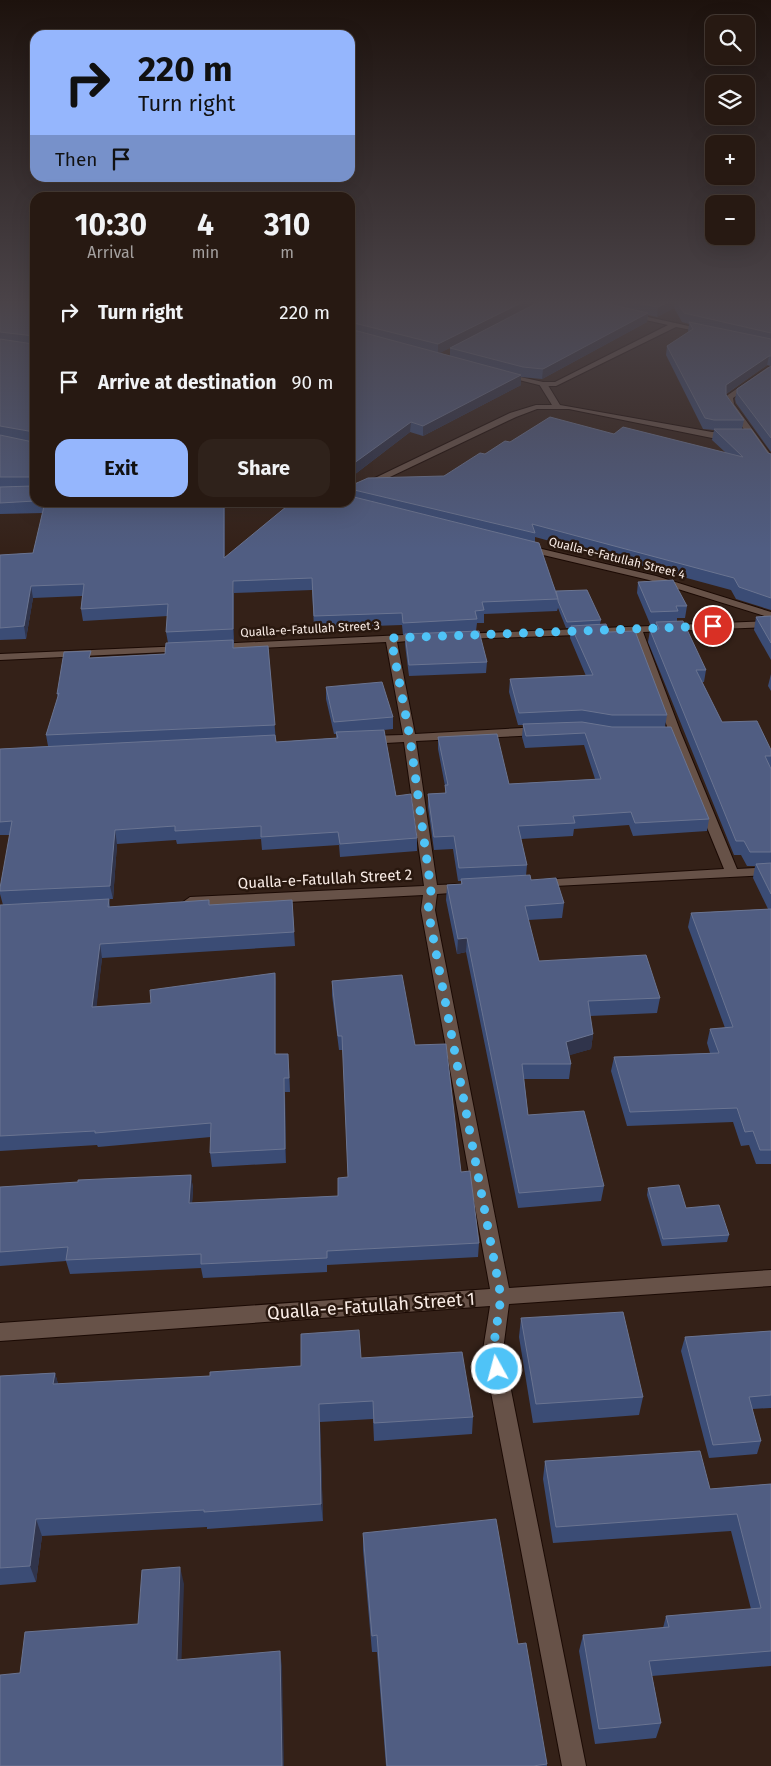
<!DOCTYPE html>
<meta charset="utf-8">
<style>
:root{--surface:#271912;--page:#2f221b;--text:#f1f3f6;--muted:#a4a09f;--line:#433832;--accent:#95b6fd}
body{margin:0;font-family:"Fira Sans",sans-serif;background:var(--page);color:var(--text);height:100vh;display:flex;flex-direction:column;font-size:19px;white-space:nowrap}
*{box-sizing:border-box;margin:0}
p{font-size:16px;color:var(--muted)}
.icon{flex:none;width:28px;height:28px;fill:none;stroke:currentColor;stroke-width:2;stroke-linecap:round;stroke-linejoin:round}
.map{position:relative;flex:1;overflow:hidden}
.details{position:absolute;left:30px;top:192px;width:325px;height:315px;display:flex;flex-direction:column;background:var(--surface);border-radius:15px;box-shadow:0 5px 20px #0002,0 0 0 1px var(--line)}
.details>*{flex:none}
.top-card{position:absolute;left:30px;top:30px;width:325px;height:152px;border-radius:15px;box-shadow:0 5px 20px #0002,0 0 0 1px var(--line);background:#95b6fd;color:#111;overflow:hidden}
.fabs{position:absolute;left:705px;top:15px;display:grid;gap:10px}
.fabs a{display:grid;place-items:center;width:50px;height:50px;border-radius:10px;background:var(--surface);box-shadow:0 5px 20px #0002,0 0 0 1px var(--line);font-size:25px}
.pin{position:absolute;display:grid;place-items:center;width:42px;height:42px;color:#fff;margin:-21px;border:2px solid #fff;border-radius:50%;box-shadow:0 1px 5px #0007}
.me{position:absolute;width:55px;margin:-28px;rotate:353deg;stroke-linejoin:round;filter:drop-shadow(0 0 4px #0008)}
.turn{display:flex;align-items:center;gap:18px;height:105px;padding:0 25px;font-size:22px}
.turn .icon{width:65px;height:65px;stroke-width:2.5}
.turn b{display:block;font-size:35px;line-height:42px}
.then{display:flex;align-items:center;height:48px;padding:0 25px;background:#0003;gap:10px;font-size:19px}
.eta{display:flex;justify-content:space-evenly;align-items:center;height:85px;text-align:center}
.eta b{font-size:30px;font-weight:700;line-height:35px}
.primary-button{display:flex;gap:10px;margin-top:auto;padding:10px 25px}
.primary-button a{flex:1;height:58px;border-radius:15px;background:var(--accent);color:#111;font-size:20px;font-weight:700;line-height:58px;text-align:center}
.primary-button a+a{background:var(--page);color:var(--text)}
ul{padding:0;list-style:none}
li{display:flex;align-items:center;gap:15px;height:70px;padding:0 25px}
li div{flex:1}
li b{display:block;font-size:19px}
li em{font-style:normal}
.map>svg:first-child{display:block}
</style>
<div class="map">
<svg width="771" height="1766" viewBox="0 0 771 1766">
<rect width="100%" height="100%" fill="#342118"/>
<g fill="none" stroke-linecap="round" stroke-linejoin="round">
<defs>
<polygon id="service" points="540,382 546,382 560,405 712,432 730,432 734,435 730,438 712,438 569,409 537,409 516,417 350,496 350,490 510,413 536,405 552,405 539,384"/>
<g id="minor">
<polygon points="630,313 711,331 707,333 676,327 556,386 543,386 499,375 503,373 543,382 555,382 668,325 628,316"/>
<polygon points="525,545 656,576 771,612 771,618 649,580 522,550 522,546"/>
<polygon points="771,621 771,627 643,632 681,733 737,869 771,867 771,875 535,887 533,884 535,881 540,880 724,869 670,737 657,737 651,733 657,729 668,729 632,633 463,639 458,636 459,634"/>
<polygon points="424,634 429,637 428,639 397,642 415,734 541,727 547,731 541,735 416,741 437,885 464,884 471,888 464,892 437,894 435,910 509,1288 771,1270 771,1286 509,1304 503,1350 586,1766 562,1766 483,1350 490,1306 0,1341 0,1323 490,1289 421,910 423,895 190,907 183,902 190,897 424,886 404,742 367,744 361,740 367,736 403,735 386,642 216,650 211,647 216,644"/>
<polygon points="184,646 188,647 188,651 0,660 0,654"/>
</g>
<polygon id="tertiary" points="768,367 771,367 771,372 733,398 734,404 771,455 771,464 768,463 726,404 725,397"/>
</defs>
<use href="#service" stroke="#1b0a04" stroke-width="2"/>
<use href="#minor" stroke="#1b0a04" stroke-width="2"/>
<use href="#tertiary" stroke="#1b0a04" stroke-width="2"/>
<use href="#service" fill="#675248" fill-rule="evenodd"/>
<use href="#minor" fill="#675248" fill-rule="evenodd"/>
<use href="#tertiary" fill="#675248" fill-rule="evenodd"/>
</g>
<g fill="#3b4c75" fill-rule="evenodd">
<path d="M0 302H35V502H225V557L350 502V486L444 476 485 454 510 442 614 434 726 453 712 440 714 430 703 429 666 355 667 346 688 332V331L689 324 682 322 674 308 657 317 648 315 647 322 542 379 521 377V385L423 436 410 432 350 478V302H771V452L736 403 735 399 737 389 771 366 767 365 726 394 744 420 742 429 768 453 771 454V610L736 599 731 590 535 537V542L556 591 601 620 600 624 609 632 667 715 665 727 709 819 707 831 633 836 629 825 574 829 573 836 521 839 527 865 526 876 564 903 562 918 528 920 539 961 660 998 657 1013 590 1016 593 1034 591 1049 569 1055 571 1064 569 1079H524L528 1115 604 1186 601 1201 518 1208 466 952 457 954 446 900 447 885 461 884V881H458L453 849 434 850 428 807V794L445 793V786L438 749V737L509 784 595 779 584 745 525 748 522 737 523 725H518L509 692 510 679 586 676 570 638 571 628H566L558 608 557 611 484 614V623H477L476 631 487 662 486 673 409 676 405 645V635H403L402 625 314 628 312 590 234 593V648L268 646 276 742 336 738V734H334L326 699V687L393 717V729L384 730 396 796 417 838V851L340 857 339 845 262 850 261 839 177 844 176 840 117 844 113 899H109L110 907 209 900 210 905 292 900 295 946 102 958 96 1007 151 1003 275 973 276 987V1054L289 1068 290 1092H285L286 1163 212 1167 210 1153 211 1137 98 1147 97 1145 0 1151V905H3L0 894V888L10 835H0V749L48 746 46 735 58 698 57 694 92 658 165 654 168 643 166 632 168 616 83 621 81 609 82 596 33 598 26 639 0 640V555L33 553 43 513 0 514ZM450 348V356L440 353 445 350Z"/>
<polygon points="638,582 687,606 685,618 677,618 677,621 706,670 704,682 702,682 722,722 771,750 771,1164 756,1164 749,1145 741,1146 733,1122 627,1126 611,1071 614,1057 710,1053 707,1043 710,1029 725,1028 688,927 691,913 768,909 753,878 755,866 747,866 741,855 734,855 648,642 650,630 655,629 656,624 650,624 637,593"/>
<polygon points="771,616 771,660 754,630 756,617"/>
<polygon points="771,674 771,691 768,686"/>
<polygon points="332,981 415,1045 461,1172 479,1243 478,1257 327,1265 327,1272 203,1278 201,1268 70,1274 66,1261 0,1266 0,1187 191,1175 193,1189 192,1203 338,1196 348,1177 343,1050 339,1050 332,995"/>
<polygon points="648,1188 686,1208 729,1235 727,1242 662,1246 647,1195"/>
<polygon points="521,1318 643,1397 639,1415 533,1423 519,1337"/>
<polygon points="771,1331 771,1408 752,1409 761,1441 757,1454 709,1458 681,1351 685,1337"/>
<polygon points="361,1358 473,1417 472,1434 374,1441 373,1419 320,1422 323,1521 207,1529 207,1527 42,1536 36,1582 0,1585 0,1376 55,1373 58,1384 210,1376 301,1366"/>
<polygon points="545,1461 710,1489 771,1484 771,1666 652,1676 661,1723 656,1738 595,1744 579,1651 583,1635 663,1628 666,1616 751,1609 731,1531 553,1543 543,1479"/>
<polygon points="363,1533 518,1644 547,1764 547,1766 386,1766 377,1652 372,1652 363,1550"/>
</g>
<g fill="#30344b">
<polygon points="523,302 541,302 438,354 438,344"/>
<polygon points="668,302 675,302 674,308 657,317 658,307"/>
<polygon points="648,313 647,322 542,379 543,369"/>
<polygon points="769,356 767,365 724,395 726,385"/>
<polygon points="521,375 521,385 423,436 423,426"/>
<polygon points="411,422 410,432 350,478 350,466"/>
<polygon points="224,502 225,502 225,569 224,558"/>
<polygon points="233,581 234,593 234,642 233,629"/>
<polygon points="31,586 33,598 26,639 24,626"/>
<polygon points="115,830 117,844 113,899 110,886"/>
<polygon points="467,938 466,952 457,954 458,939"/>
<polygon points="100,944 102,958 95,1021 92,1007"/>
<polygon points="275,973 276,987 276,1069 275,1054"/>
<polygon points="593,1034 591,1049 564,1057 566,1042"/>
<polygon points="284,1078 285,1092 286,1163 285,1149"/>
<polygon points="191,1175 193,1189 191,1217 189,1203"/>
<polygon points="55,1373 60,1391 53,1384"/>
<polygon points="319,1404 320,1422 323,1521 321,1504"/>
<polygon points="36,1519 42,1536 36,1582 30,1566"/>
<polygon points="180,1567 184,1584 181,1675 177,1660"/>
<polygon points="280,1651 282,1666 284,1766 282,1766"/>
</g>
<g fill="#505d82" stroke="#6a7491">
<polygon points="0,302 35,302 35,341 34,336 0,332"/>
<polygon points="350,302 523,302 438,344 350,322"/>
<polygon points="539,302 599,302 648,313 543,369 523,367 450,348"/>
<polygon points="632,302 668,302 658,307"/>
<polygon points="677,302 771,302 771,333 684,313"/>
<polygon points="689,322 771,339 771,356 769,356 726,385 726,395 744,420 714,420 705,418 667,346 693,329"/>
<polygon points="350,329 521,375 423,426 411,422 350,466"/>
<polygon points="0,339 33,344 35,343 35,440 34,432 0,426"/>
<polygon points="771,366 771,438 737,393 737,389"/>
<polygon points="550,417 614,434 623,427 743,457 714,429 751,429 768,453 771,454 771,598 739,587 734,578 532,524 535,533 350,489 350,486 368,478 444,476 480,453 485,454 505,441 510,442"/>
<polygon points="0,435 33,442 35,440 35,501 0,503 0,487 33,486 34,477 0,477"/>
<polygon points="350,496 539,543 558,599 482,602 484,610 475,611 477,619 403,623 402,613 314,616 312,578 233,581 233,629 166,632 168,604 81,609 84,584 31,586 24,626 0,628 0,555 33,553 45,502 224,502 224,558 292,502 350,502"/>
<polygon points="673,580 687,606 676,606 678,611 651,612 638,582"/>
<polygon points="587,590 601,620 567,622 558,601 558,599 556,591"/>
<polygon points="771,616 771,643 756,617"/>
<polygon points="683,621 706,670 696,670 722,722 757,721 771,750 771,756 765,756 771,769 771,852 750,852 744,841 736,841 650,630 659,629 656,622"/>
<polygon points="606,624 609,632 635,631 667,715 612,715 582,710 519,713 510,679 593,675 571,626"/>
<polygon points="479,631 487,662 409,665 405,634"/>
<polygon points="233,640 233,648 268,646 275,725 46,735 59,693 57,694 64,652 91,651 89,658 165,654 166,643"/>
<polygon points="382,682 393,717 334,722 326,687"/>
<polygon points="582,722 612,727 671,727 709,819 635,823 631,812 573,816 575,823 518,826 527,865 459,868 454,836 434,837 428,794 446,793 445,785 448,785 438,737 497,734 509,784 601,779 585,733 526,736 523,724"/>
<polygon points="384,730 396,796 411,794 417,838 340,844 338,832 261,837 261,826 175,831 175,826 115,830 110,886 0,891 0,888 12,821 0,822 0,749 275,735 276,742 338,738 336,732"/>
<polygon points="771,863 771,894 756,864"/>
<polygon points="530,875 531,880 556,878 564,903 525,906 539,961 646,955 660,998 588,1001 593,1034 566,1042 571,1064 522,1064 528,1115 584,1111 604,1186 519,1193 467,938 458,939 447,885 462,884 461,879"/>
<polygon points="109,899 108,907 209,900 209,905 292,900 294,932 100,944 92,1007 151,1003 150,990 275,973 275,1054 288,1054 289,1078 284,1078 285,1149 210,1153 211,1123 95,1133 95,1131 0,1136 0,905"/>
<polygon points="771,909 771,1150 760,1150 753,1131 745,1132 737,1108 630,1112 614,1057 719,1053 710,1029 733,1027 691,913"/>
<polygon points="402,975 415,1045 446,1044 461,1172 470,1171 479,1243 327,1251 327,1258 201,1264 201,1254 66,1260 68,1247 0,1252 0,1187 78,1182 78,1180 191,1175 189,1203 338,1196 338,1178 348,1177 342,1036 338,1036 332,981"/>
<polygon points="679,1185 686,1208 719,1205 729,1235 663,1239 648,1188"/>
<polygon points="623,1312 643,1397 536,1404 521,1318"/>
<polygon points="359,1330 361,1358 462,1352 473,1417 374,1423 373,1401 319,1404 321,1504 204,1512 204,1510 36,1519 30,1566 0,1568 0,1376 55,1373 53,1384 210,1376 210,1372 301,1366 301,1334"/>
<polygon points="771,1331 771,1395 749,1397 761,1441 713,1445 685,1337"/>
<polygon points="700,1451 710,1489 771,1484 771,1651 649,1661 661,1723 599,1729 583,1635 669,1627 666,1616 761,1608 737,1514 556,1527 545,1461"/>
<polygon points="496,1519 518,1644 526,1643 547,1764 533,1766 387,1766 377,1635 372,1636 363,1533"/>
<polygon points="180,1567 177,1660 280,1651 282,1766 0,1766 0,1675 20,1673 25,1632 138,1624 142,1570"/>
</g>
<linearGradient id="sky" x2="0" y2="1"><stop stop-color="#1d120d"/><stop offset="0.55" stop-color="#4a4348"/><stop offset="1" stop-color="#4a4348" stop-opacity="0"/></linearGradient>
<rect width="771" height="549" fill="url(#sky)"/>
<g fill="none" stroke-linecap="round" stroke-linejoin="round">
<polyline stroke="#4fc3f7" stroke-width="9" stroke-dasharray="0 16.2" points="497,1369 493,1350 501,1297 428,910 431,890 410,738 391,638 713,626"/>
</g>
<g text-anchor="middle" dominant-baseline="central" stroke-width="5" stroke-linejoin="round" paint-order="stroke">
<g font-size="12" fill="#f9ece6" stroke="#29180f">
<text transform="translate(617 558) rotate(14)">Qualla-e-Fatullah Street 4</text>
<text transform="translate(310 629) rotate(-3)">Qualla-e-Fatullah Street 3</text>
</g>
<g font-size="15" fill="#f9ece6" stroke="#29180f">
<text transform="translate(325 879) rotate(-3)">Qualla-e-Fatullah Street 2</text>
</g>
<g font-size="18" fill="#f9ece6" stroke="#29180f">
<text transform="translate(371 1306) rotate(-4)">Qualla-e-Fatullah Street 1</text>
</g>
</g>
</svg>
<div class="fabs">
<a><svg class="icon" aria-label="search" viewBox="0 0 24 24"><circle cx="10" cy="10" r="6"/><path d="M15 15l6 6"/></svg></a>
<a><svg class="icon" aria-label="layers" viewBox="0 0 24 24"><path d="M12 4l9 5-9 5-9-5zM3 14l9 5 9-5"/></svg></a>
<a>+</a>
<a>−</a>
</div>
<div class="pin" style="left:713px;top:626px;background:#d93025"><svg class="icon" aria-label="arrive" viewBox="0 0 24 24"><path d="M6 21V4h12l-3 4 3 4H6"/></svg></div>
<svg class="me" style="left:497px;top:1369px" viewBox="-20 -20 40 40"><circle r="17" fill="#4fc3f7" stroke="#fff" stroke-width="3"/><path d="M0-11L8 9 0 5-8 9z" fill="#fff"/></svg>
<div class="top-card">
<div class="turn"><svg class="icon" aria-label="right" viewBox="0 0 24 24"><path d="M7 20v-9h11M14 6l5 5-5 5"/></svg><div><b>220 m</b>Turn right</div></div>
<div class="then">Then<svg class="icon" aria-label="arrive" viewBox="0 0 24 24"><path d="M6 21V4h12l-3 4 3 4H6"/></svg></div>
</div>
<section class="details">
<div class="eta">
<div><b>10:30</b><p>Arrival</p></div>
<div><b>4</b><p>min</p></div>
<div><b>310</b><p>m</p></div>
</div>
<ul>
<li><svg class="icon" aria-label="right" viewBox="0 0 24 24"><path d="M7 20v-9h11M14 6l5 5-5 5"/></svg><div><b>Turn right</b></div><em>220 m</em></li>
<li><svg class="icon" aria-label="arrive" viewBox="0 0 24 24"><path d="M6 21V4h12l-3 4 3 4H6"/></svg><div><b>Arrive at destination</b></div><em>90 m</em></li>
</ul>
<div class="primary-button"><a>Exit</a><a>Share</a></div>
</section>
</div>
